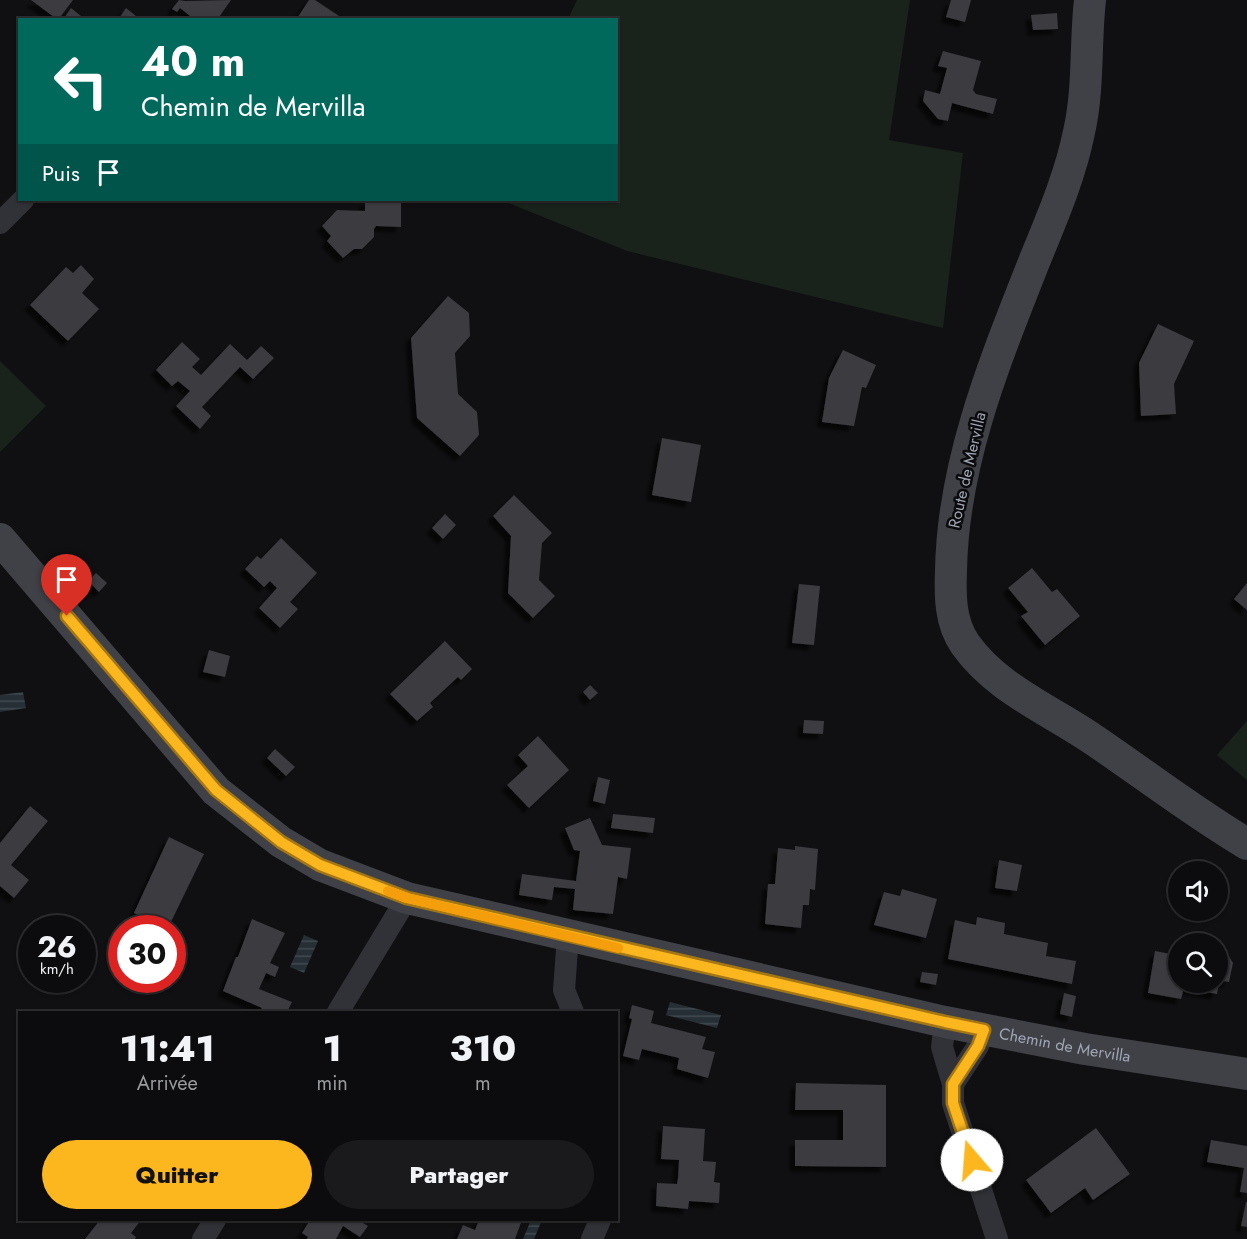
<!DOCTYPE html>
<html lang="fr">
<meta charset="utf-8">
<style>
:root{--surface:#0c0c0e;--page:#1a1a1c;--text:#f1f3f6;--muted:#9a9b9e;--line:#2c2c2e;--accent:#fcb71f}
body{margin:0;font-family:Jost,sans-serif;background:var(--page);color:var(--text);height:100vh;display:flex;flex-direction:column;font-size:22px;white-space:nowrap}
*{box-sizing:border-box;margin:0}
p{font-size:20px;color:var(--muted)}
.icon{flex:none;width:33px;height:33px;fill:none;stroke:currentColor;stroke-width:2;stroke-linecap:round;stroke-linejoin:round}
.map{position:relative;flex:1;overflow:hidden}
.side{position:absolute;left:18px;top:1011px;width:600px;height:210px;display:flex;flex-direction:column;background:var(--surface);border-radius:0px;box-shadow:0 2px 4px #0004,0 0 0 2px var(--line)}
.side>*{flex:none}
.banner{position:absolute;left:18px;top:18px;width:600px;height:183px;border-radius:0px;box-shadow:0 2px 4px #0004,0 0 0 2px var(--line);background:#00695c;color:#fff;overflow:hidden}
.controls{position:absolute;left:1168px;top:861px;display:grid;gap:12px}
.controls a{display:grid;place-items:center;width:60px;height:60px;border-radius:50%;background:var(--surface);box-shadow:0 2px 4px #0004,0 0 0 2px var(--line);font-size:30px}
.speed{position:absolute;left:18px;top:915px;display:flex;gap:12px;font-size:30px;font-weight:700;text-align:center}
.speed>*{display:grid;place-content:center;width:78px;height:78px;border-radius:50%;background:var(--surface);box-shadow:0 2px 4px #0004,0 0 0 2px var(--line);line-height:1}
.speed small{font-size:15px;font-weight:400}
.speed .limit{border:9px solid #d22;background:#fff;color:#111}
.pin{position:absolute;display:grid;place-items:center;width:51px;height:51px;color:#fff;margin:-62px -26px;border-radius:50% 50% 50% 0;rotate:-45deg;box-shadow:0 0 6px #0007}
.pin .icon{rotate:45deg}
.me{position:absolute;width:66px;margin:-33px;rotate:342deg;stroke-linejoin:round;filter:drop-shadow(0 0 4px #0008)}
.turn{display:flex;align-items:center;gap:21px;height:126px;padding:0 24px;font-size:27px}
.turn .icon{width:78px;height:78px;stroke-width:2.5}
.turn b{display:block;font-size:42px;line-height:51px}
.then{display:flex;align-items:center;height:57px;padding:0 24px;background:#0003;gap:12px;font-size:22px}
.eta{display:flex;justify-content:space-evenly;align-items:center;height:102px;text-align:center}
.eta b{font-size:36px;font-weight:800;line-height:42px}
.cta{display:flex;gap:12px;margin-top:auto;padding:12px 24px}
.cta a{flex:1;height:69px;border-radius:36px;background:var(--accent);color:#111;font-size:24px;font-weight:800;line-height:69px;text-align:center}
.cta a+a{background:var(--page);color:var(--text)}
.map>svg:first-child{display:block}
</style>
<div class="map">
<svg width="1247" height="1239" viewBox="0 0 1247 1239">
<defs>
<pattern id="water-rules" width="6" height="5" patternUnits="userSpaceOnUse" patternTransform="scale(1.5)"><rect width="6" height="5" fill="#262f36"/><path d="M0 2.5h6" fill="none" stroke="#424a51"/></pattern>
<filter id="shadow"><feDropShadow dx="-5.5" dy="5.5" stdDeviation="1.5" flood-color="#0009"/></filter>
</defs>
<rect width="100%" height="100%" fill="#101012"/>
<g fill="#1a221c">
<polygon points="577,0 910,0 889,140 963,153 943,328 627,251 501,200 616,200 616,20 568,19"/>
<polygon points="0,361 46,406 0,452"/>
<polygon points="1247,721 1247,780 1217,755"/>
</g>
<g fill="url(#water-rules)">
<polygon points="23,692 26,708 0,712 0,695"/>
<polygon points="304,935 318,941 304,973 290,967"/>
<polygon points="670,1002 721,1015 717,1028 666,1015"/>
<polygon points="531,1220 542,1220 534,1239 523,1239"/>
</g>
<g fill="#3a3b40" filter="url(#shadow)">
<polygon points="31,0 73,0 58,20"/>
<polygon points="179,0 185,1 231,0 217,20 195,20 180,8 177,12 172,9"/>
<polygon points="309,0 315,0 345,20 296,20"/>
<polygon points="951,0 971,0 965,22 946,17"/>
<polygon points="71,8 86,20 63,20"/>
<polygon points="126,8 141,20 118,20"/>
<polygon points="1057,13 1058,29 1033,30 1031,15"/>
<polygon points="943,51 981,61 973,90 976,94 997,99 993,114 952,103 948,121 938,119 923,101 925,90 940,94 947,68 938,66"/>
<polygon points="365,200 401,200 401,227 376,226 374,229 374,237 362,249 354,249 343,258 327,241 331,236 322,226 337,210 365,211"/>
<polygon points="81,265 94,279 82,293 99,309 68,341 30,305 66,267 73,273"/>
<polygon points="448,296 469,313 470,336 455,353 458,394 477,412 479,435 460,456 417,418 411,338"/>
<polygon points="1158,324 1194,341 1174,384 1176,414 1141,416 1139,363"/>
<polygon points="182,342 200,359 192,367 201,375 230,344 247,360 261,346 274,358 253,379 240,367 202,407 211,416 200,429 176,406 190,391 178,381 172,386 156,370"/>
<polygon points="843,350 876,365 866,388 862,387 854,426 822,422 829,378"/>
<polygon points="662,438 701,445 691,502 652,495"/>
<polygon points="514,495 552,533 542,543 539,580 555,596 533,618 508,593 511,536 493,516"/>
<polygon points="445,514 456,525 443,539 432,528"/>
<polygon points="281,538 317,573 290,602 298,609 280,628 259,608 277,588 270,581 264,587 245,569 257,556 261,559"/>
<polygon points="1032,568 1052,592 1057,589 1080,616 1045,645 1021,616 1028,612 1008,588"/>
<polygon points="96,573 107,583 99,592 88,581"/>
<polygon points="1247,583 1247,610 1234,599"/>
<polygon points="799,584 820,586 814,645 792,643"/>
<polygon points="445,641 472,669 461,680 458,677 430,703 433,707 417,721 390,694"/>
<polygon points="209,650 230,656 225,677 203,672"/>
<polygon points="590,685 598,693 590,700 583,692"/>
<polygon points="804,720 824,721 823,734 803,733"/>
<polygon points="538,736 569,770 529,808 507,785 528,766 518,755"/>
<polygon points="275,749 295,767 286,776 267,758"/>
<polygon points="598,777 610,780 605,804 593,801"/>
<polygon points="30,806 48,821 11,865 29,880 14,898 0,886 0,843"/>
<polygon points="613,814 655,818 653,833 611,828"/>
<polygon points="590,818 602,845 631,848 627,879 618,877 613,914 573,910 575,889 554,887 552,900 519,895 522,874 576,881 580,851 574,850 565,828"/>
<polygon points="169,837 204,854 168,928 167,928 134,913"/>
<polygon points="795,846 818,849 815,890 810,889 809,905 803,905 801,928 765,924 768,884 775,884 778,848 795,850"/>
<polygon points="999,860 1022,865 1017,891 995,888"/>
<polygon points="902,889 937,899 926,938 874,925 884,892 900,896"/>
<polygon points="977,917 1005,923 1004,934 1048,943 1046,956 1076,961 1072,984 948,959 955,920 976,925"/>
<polygon points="252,919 285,933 270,963 279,967 275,977 266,973 259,989 292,1002 287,1012 260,1012 262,1008 223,991 236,957 238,957"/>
<polygon points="1178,939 1196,942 1179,944 1179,982 1219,982 1217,994 1184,988 1181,999 1148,993 1155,951 1176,955"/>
<polygon points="1218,947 1225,950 1233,963 1229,982 1218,980"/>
<polygon points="922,972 938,974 936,985 920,982"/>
<polygon points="1064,993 1076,996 1072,1017 1060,1014"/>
<polygon points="632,1005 654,1011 651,1023 706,1037 702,1049 715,1052 708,1078 677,1069 679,1058 642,1049 639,1060 623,1056 632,1019 629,1018"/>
<polygon points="796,1083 886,1085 886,1167 795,1166 795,1140 843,1140 843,1110 795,1110"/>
<polygon points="663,1126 705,1129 703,1161 716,1162 714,1182 720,1183 719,1203 689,1201 688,1209 656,1206 657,1183 677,1184 678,1178 679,1160 661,1159"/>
<polygon points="1096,1128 1130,1174 1093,1200 1085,1188 1051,1213 1026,1180"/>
<polygon points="1211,1140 1247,1146 1247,1193 1240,1192 1244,1168 1207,1162"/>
<polygon points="1246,1202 1247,1202 1247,1227 1241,1226"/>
<polygon points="100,1220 141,1220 131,1233 136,1237 135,1239 85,1239"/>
<polygon points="310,1220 358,1220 368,1226 360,1237 343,1226 336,1239 307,1239 308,1237 302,1233"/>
<polygon points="479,1220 522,1220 515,1239 457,1239 463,1225 475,1230"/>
</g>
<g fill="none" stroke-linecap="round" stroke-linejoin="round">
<g stroke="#313237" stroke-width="22">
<polyline points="0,223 23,200"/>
<polyline points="568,936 564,990 573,1012"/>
<polyline points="338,1012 407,898"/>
<polyline points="945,1022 942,1047 953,1084 953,1103 997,1239"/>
<polyline points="953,1084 978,1046 984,1030"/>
<polyline points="203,1239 215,1220"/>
<polyline points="592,1239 600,1220"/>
</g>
<g stroke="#3f4147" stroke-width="32">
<path d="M1090 0C1085 44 1089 88 1079 132 1070 177 1051 220 1034 262 995 361 953 462 951 570 950 596 950 622 965 644 996 688 1048 709 1091 738 1143 773 1193 812 1247 844"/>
<path id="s1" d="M0 539 216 791 281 842 320 865 407 898 945 1022 1085 1049 1247 1074"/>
</g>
</g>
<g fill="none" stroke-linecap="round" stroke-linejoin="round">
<defs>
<polyline id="route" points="67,616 216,790 281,842 320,865 407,898 945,1022 984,1030 978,1046 953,1084 953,1103 972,1160"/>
</defs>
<use href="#route" stroke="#a47714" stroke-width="15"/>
<use href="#route" stroke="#fcb71f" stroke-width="10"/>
<polyline stroke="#f59e0b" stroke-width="10" points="388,891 407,898 618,948"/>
</g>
<g text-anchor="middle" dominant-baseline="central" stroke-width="5" stroke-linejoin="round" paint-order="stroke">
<g font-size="16" fill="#a1a6b4" stroke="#0b0b0d">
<text transform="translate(967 470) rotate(-77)">Route de Mervilla</text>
<text stroke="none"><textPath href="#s1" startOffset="1227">Chemin de Mervilla</textPath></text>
</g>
</g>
</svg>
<div class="controls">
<a><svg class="icon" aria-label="sound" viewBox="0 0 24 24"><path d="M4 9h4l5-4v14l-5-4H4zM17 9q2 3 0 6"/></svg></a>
<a><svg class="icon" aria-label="search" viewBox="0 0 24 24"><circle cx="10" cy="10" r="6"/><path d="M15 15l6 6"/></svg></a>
</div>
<div class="speed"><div>26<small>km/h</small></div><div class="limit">30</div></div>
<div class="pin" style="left:67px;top:616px;background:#d93025"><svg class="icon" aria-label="arrive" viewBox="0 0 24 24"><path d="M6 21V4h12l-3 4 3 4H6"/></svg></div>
<svg class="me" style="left:972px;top:1160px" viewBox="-20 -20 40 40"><circle r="19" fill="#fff"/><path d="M0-13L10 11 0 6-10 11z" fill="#fcb71f"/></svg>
<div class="banner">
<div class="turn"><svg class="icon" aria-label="left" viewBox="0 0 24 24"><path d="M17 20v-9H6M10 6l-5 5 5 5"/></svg><div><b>40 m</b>Chemin de Mervilla</div></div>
<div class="then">Puis<svg class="icon" aria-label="arrive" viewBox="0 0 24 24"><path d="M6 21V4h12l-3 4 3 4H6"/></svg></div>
</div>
<section class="side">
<div class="eta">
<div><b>11:41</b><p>Arrivée</p></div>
<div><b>1</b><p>min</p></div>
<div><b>310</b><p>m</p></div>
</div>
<div class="cta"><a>Quitter</a><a>Partager</a></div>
</section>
</div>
